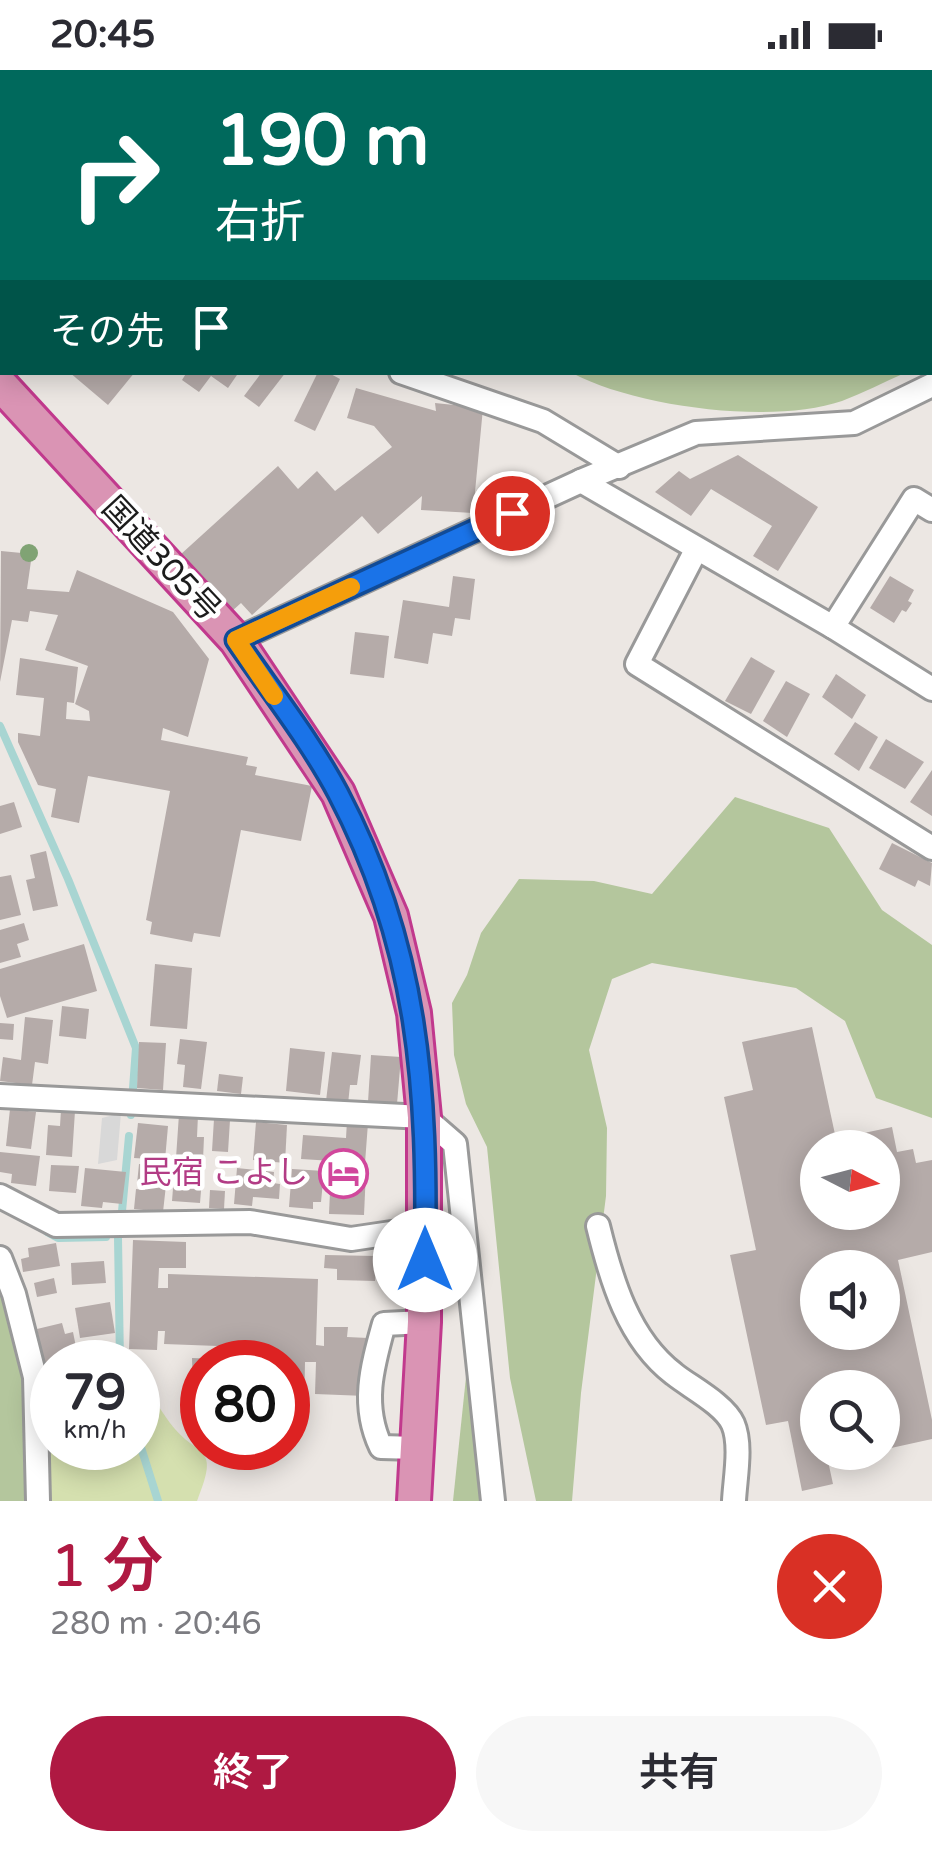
<!DOCTYPE html>
<html lang="ja">
<meta charset="utf-8">
<style>
:root{--surface:#fff;--page:#f7f7f7;--text:#2b2b33;--muted:#7c7c81;--accent:#af1942}
body{margin:0;font-family:"Varela Round","Noto Sans JP",sans-serif;background:var(--page);color:var(--text);height:100vh;display:flex;flex-direction:column;font-size:38px;white-space:nowrap}
*{box-sizing:border-box;margin:0}
p{font-size:32px;color:var(--muted)}
.icon{flex:none;width:55px;height:55px;fill:none;stroke:currentColor;stroke-width:2;stroke-linecap:round;stroke-linejoin:round}
.map{position:relative;height:1431px;overflow:hidden}
.sheet{display:flex;flex-direction:column;background:var(--surface);flex:1}
.sheet>*{flex:none}
.top-card{position:absolute;left:0px;top:0px;width:932px;height:305px;box-shadow:0 5px 25px #0003;background:#00695c;color:#fff;overflow:hidden}
.needle{width:65px;rotate:96deg}
.buttons{position:absolute;left:800px;top:1060px;display:grid;gap:20px}
.buttons a{display:grid;place-items:center;width:100px;height:100px;border-radius:50%;background:var(--surface);box-shadow:0 5px 25px #0003;font-size:50px}
.speed{position:absolute;left:30px;top:1270px;display:flex;gap:20px;font-size:50px;font-weight:700;text-align:center}
.speed>*{display:grid;place-content:center;width:130px;height:130px;border-radius:50%;background:var(--surface);box-shadow:0 5px 25px #0003;line-height:1}
.speed small{font-size:25px;font-weight:400}
.speed .limit{border:15px solid #d22;background:#fff;color:#111}
.pin{position:absolute;display:grid;place-items:center;width:85px;height:85px;color:#fff;margin:-42px;border:5px solid #fff;border-radius:50%;box-shadow:0 2px 10px #0007}
.me{position:absolute;width:110px;margin:-55px;rotate:0deg;stroke-linejoin:round;filter:drop-shadow(0 0 8px #0008)}
.turn{display:flex;align-items:center;gap:35px;height:210px;padding:0 50px;font-size:45px}
.turn .icon{width:130px;height:130px;stroke-width:2.5}
.turn b{display:block;font-size:70px;line-height:85px}
.then{display:flex;align-items:center;height:95px;padding:0 50px;background:#0003;gap:20px;font-size:38px}
.round{display:grid;place-items:center;flex:none;width:105px;height:105px;border-radius:52px;background:var(--page)}
.head{display:flex;align-items:center;justify-content:space-between;height:170px;padding:0 50px}
h1{font-size:60px;font-weight:600;line-height:75px;color:var(--accent)}
.action{display:flex;gap:20px;margin-top:auto;padding:20px 50px}
.action a{flex:1;height:115px;border-radius:60px;background:var(--accent);color:#fff;font-size:40px;font-weight:600;line-height:115px;text-align:center}
.action a+a{background:var(--page);color:var(--text)}
.status{display:flex;justify-content:space-between;align-items:center;height:70px;padding:0 50px;background:var(--surface);direction:ltr}
.status svg{height:28px;fill:currentColor}
.map>svg:first-child{display:block}
</style>
<div class="status"><b>20:45</b><svg viewBox="0 0 49 12"><path d="M0 12V9h3v3zM5 12V6h3v6zM10 12V3h3v9zM15 12V0h3v12zM26 1h20v11H26zM47 4h2v5h-2z"/></svg></div>
<div class="map">
<svg width="932" height="1431" viewBox="0 0 932 1431">
<rect width="100%" height="100%" fill="#ece7e3"/>
<path fill="#d5e0af" d="M138 1308C150 1322 159 1338 170 1353 198 1390 221 1372 197 1431H47L46 1345 49 1318 52 1317V1378H138Z"/>
<g fill="#b4c69d">
<path d="M572 303H905C884 312 863 323 842 331 772 355 636 337 572 303Z"/>
<polygon points="735,727 829,758 882,840 932,875 932,1048 876,1028 845,951 796,918 652,893 612,909 589,980 607,1058 606,1126 581,1323 572,1431 536,1431 510,1308 487,1077 466,1034 454,985 452,933 467,905 481,863 519,809 594,811 652,824"/>
<polygon points="0,1195 17,1240 33,1431 0,1431"/>
<polygon points="466,1307 487,1431 453,1431"/>
</g>
<polygon fill="#d8d8d8" points="121,1043 117,1090 98,1094 102,1048"/>
<g fill="none" stroke-linecap="round" stroke-linejoin="round">
<g stroke="#a8d5d2" stroke-width="8">
<polyline points="0,656 68,809 136,978 131,1045"/>
<polyline points="121,1152 129,1066"/>
<polyline points="47,1162 58,1168 106,1167"/>
<polyline points="118,1168 120,1292"/>
<polyline points="138,1368 158,1431"/>
</g>
</g>
<g fill="#b5aba9" fill-rule="evenodd">
<polygon points="69,302 135,302 108,335"/>
<polygon points="187,302 239,302 228,318 211,306 199,322 182,310"/>
<polygon points="262,302 286,302 259,337 244,326"/>
<polygon points="318,302 327,302 340,309 315,361 294,351"/>
<polygon points="356,318 436,341 435,333 483,338 473,443 421,440 422,426 378,464 362,446 252,545 241,533 231,542 180,485 278,396 298,419 317,401 335,421 392,377 374,356 347,348"/>
<polygon points="738,385 818,437 778,501 753,486 772,456 711,419 691,446 655,422 679,401 690,409"/>
<polygon points="1,481 32,484 27,519 69,522 77,500 173,542 209,589 188,667 163,658 161,670 248,687 246,695 257,697 255,705 312,716 301,771 241,760 220,867 194,863 192,872 150,864 152,852 146,850 170,721 88,706 79,753 51,747 56,719 38,715 18,672 18,663 40,666 44,628 16,625 20,588 78,597 74,633 67,632 66,649 90,651 89,641 75,634 88,596 45,580 58,545 30,541 28,552 12,550 0,612"/>
<polygon points="453,506 475,509 470,550 455,548 452,566 433,563 428,594 394,588 403,530 449,537"/>
<polygon points="890,506 914,520 908,531 912,533 906,542 902,540 894,553 870,538"/>
<polygon points="355,562 389,566 384,608 350,604"/>
<polygon points="751,587 775,601 751,644 725,631"/>
<polygon points="836,604 866,625 852,649 822,627"/>
<polygon points="786,611 810,624 787,667 763,651"/>
<polygon points="855,652 878,667 859,701 834,684"/>
<polygon points="886,669 924,692 905,719 869,698"/>
<polygon points="932,700 932,746 910,732"/>
<polygon points="14,732 22,757 0,764 0,736"/>
<polygon points="892,773 932,793 930,816 918,810 915,817 879,799"/>
<polygon points="46,781 58,836 33,841 26,810 35,808 30,785"/>
<polygon points="11,805 21,845 0,850 0,807"/>
<polygon points="24,853 29,870 17,874 21,887 0,893 0,860"/>
<polygon points="84,874 97,921 7,948 0,926 0,899"/>
<polygon points="155,894 192,898 187,959 150,956"/>
<polygon points="62,936 89,939 86,969 59,966"/>
<polygon points="25,947 53,950 48,994 35,992 32,1015 0,1011 3,987 21,990"/>
<polygon points="0,953 14,954 13,970 0,969"/>
<path d="M812 957 836 1069 892 1057 897 1082 913 1079 916 1093 932 1090V1182L898 1190 932 1350V1369L882 1380V1318H818V1382L862 1384 828 1391 833 1414 802 1421 788 1351 766 1355 730 1185 756 1180 724 1027 753 1020 742 972ZM818 1078H882V1142H818ZM818 1198H882V1262H818Z"/>
<polygon points="180,969 207,972 201,1019 183,1017 185,995 177,994"/>
<polygon points="139,972 166,973 163,1020 137,1018"/>
<polygon points="290,978 325,982 320,1025 286,1021"/>
<polygon points="332,982 361,985 357,1015 350,1015 348,1034 326,1031"/>
<polygon points="371,985 401,987 397,1034 368,1032"/>
<polygon points="219,1004 243,1007 241,1024 217,1021"/>
<polygon points="10,1039 36,1042 31,1079 6,1076"/>
<polygon points="61,1040 75,1041 72,1087 46,1085 48,1055 60,1056"/>
<polygon points="179,1044 198,1045 197,1067 204,1067 203,1090 176,1088"/>
<polygon points="214,1049 230,1050 228,1082 212,1081"/>
<polygon points="347,1051 368,1053 365,1093 301,1089 303,1065 346,1068"/>
<polygon points="256,1052 287,1055 285,1093 253,1090"/>
<polygon points="138,1053 168,1056 165,1090 134,1088"/>
<polygon points="0,1082 40,1086 36,1116 11,1113 12,1104 0,1102"/>
<polygon points="175,1093 203,1096 200,1133 172,1131"/>
<polygon points="139,1094 168,1097 163,1142 134,1139 136,1119 145,1120 145,1115 137,1114"/>
<polygon points="51,1095 79,1096 76,1123 49,1121"/>
<polygon points="85,1098 126,1102 122,1134 103,1132 102,1138 81,1136"/>
<polygon points="237,1098 274,1102 273,1113 280,1114 279,1129 253,1127 252,1136 234,1134"/>
<polygon points="292,1099 324,1101 321,1132 313,1132 313,1139 289,1137"/>
<polygon points="331,1100 366,1101 364,1145 329,1144"/>
<polygon points="210,1120 225,1121 224,1139 209,1138"/>
<polygon points="133,1170 186,1172 186,1198 159,1198 158,1218 168,1218 168,1204 318,1209 316,1275 324,1276 324,1257 348,1257 347,1267 368,1268 366,1326 315,1324 316,1292 305,1292 304,1342 288,1341 288,1292 257,1292 258,1276 233,1276 232,1289 240,1289 240,1292 202,1292 202,1349 194,1349 192,1288 217,1289 218,1276 164,1274 165,1261 158,1261 157,1280 129,1279"/>
<polygon points="56,1173 60,1196 23,1202 21,1189 29,1187 28,1178"/>
<polygon points="325,1185 376,1186 375,1211 337,1210 337,1199 324,1198"/>
<polygon points="104,1191 106,1213 72,1215 71,1193"/>
<polygon points="54,1208 57,1223 37,1227 34,1213"/>
<polygon points="110,1232 115,1263 80,1268 75,1238"/>
<polygon points="62,1253 65,1264 73,1262 79,1292 52,1292 52,1300 46,1301 37,1259"/>
</g>
<g fill="none" stroke-linecap="round" stroke-linejoin="round">
<defs>
<g id="minor">
<polyline points="0,13 2,15"/>
<polyline points="401,302 543,351 619,397"/>
<polyline points="581,411 833,557 932,619"/>
<polyline points="696,480 637,594 932,778"/>
<polyline points="833,557 914,429 932,440"/>
<polyline points="236,570 581,411 696,363 854,353 932,315"/>
<polyline points="0,1026 424,1047 455,1074 493,1431"/>
<polyline points="0,1126 56,1155 250,1152 351,1169 425,1158"/>
<path d="M598 1156C611 1209 628 1269 674 1304 690 1317 724 1334 733 1354 742 1375 735 1409 734 1431"/>
<polyline points="0,1188 14,1224 35,1307 38,1431"/>
<path d="M417 1378 381 1377C361 1335 372 1297 384 1254L424 1252"/>
</g>
<polyline id="highway" points="0,314 236,570 338,723 391,846 414,943 424,1047 424,1252 414,1431"/>
</defs>
<use href="#minor" stroke="#999" stroke-width="28"/>
<use href="#highway" stroke="#c1398d" stroke-width="38"/>
<g stroke="#e8788b" stroke-width="4" stroke-dasharray="5 5" stroke-linecap="butt">
<polyline points="800,0 800,2"/>
<polyline points="512,2 512,0"/>
</g>
<use href="#minor" stroke="#fff" stroke-width="22"/>
<use href="#highway" stroke="#da94b4" stroke-width="32"/>
</g>
<circle fill="#80a374" cx="29" cy="483" r="9"/>
<g fill="none" stroke-linecap="round" stroke-linejoin="round">
<defs>
<path id="route" d="M425 1190C428 1020 419 877 338 723 310 670 270 620 236 570L512 443"/>
</defs>
<use href="#route" stroke="#114b97" stroke-width="25"/>
<use href="#route" stroke="#1a73e8" stroke-width="18"/>
<polyline stroke="#f59e0b" stroke-width="18" points="274,626 236,570 351,517"/>
</g>
<defs>
<symbol id="hotel-ring" viewBox="-11 -11 22 22"><circle r="9.5" fill="#fff" stroke="#d1479c" stroke-width="1.5"/><path d="M-6-4.5h1.5V1H6V5H4.5V3h-9V5H-6ZM-4 0a1.8 1.8 0 1 1 3.6 0ZM.5 0V-2.5h3Q6-2.5 6 0Z" fill="#d1479c"/></symbol>
</defs>
<g fill-rule="evenodd">
<use href="#hotel-ring" x="316" y="1076" width="55" height="55"/>
</g>
<g text-anchor="middle" dominant-baseline="central" stroke-width="9" stroke-linejoin="round" paint-order="stroke">
<g font-size="32" fill="#1c1c1c" stroke="#fff">
<text transform="translate(161 489) rotate(47)">国道305号</text>
</g>
<g font-size="32" fill="#b23c85" stroke="#fff" text-anchor="end">
<text x="308" y="1103">民宿 こよし</text>
</g>
</g>
</svg>
<div class="buttons">
<a><svg class="needle" viewBox="-14 -14 28 28"><path d="M0-13l5 13h-10z" fill="#e53935"/><path d="M0 13l5-13h-10z" fill="#7c7c81"/></svg></a>
<a><svg class="icon" aria-label="sound" viewBox="0 0 24 24"><path d="M4 9h4l5-4v14l-5-4H4zM17 9q2 3 0 6"/></svg></a>
<a><svg class="icon" aria-label="search" viewBox="0 0 24 24"><circle cx="10" cy="10" r="6"/><path d="M15 15l6 6"/></svg></a>
</div>
<div class="speed"><div>79<small>km/h</small></div><div class="limit">80</div></div>
<div class="pin" style="left:512px;top:443px;background:#d93025"><svg class="icon" aria-label="arrive" viewBox="0 0 24 24"><path d="M6 21V4h12l-3 4 3 4H6"/></svg></div>
<svg class="me" style="left:425px;top:1190px" viewBox="-20 -20 40 40"><circle r="19" fill="#fff"/><path d="M0-13L10 11 0 6-10 11z" fill="#1a73e8"/></svg>
<div class="top-card">
<div class="turn"><svg class="icon" aria-label="right" viewBox="0 0 24 24"><path d="M7 20v-9h11M14 6l5 5-5 5"/></svg><div><b>190 m</b>右折</div></div>
<div class="then">その先<svg class="icon" aria-label="arrive" viewBox="0 0 24 24"><path d="M6 21V4h12l-3 4 3 4H6"/></svg></div>
</div>
</div>
<section class="sheet">
<div class="head"><div><h1>1 分</h1><p>280 m · 20:46</p></div><a class="round" style="background:#d93025;color:#fff"><svg class="icon" aria-label="close" viewBox="0 0 24 24"><path d="M6 6l12 12M18 6L6 18"/></svg></a></div>
<div class="action"><a>終了</a><a>共有</a></div>
</section>
